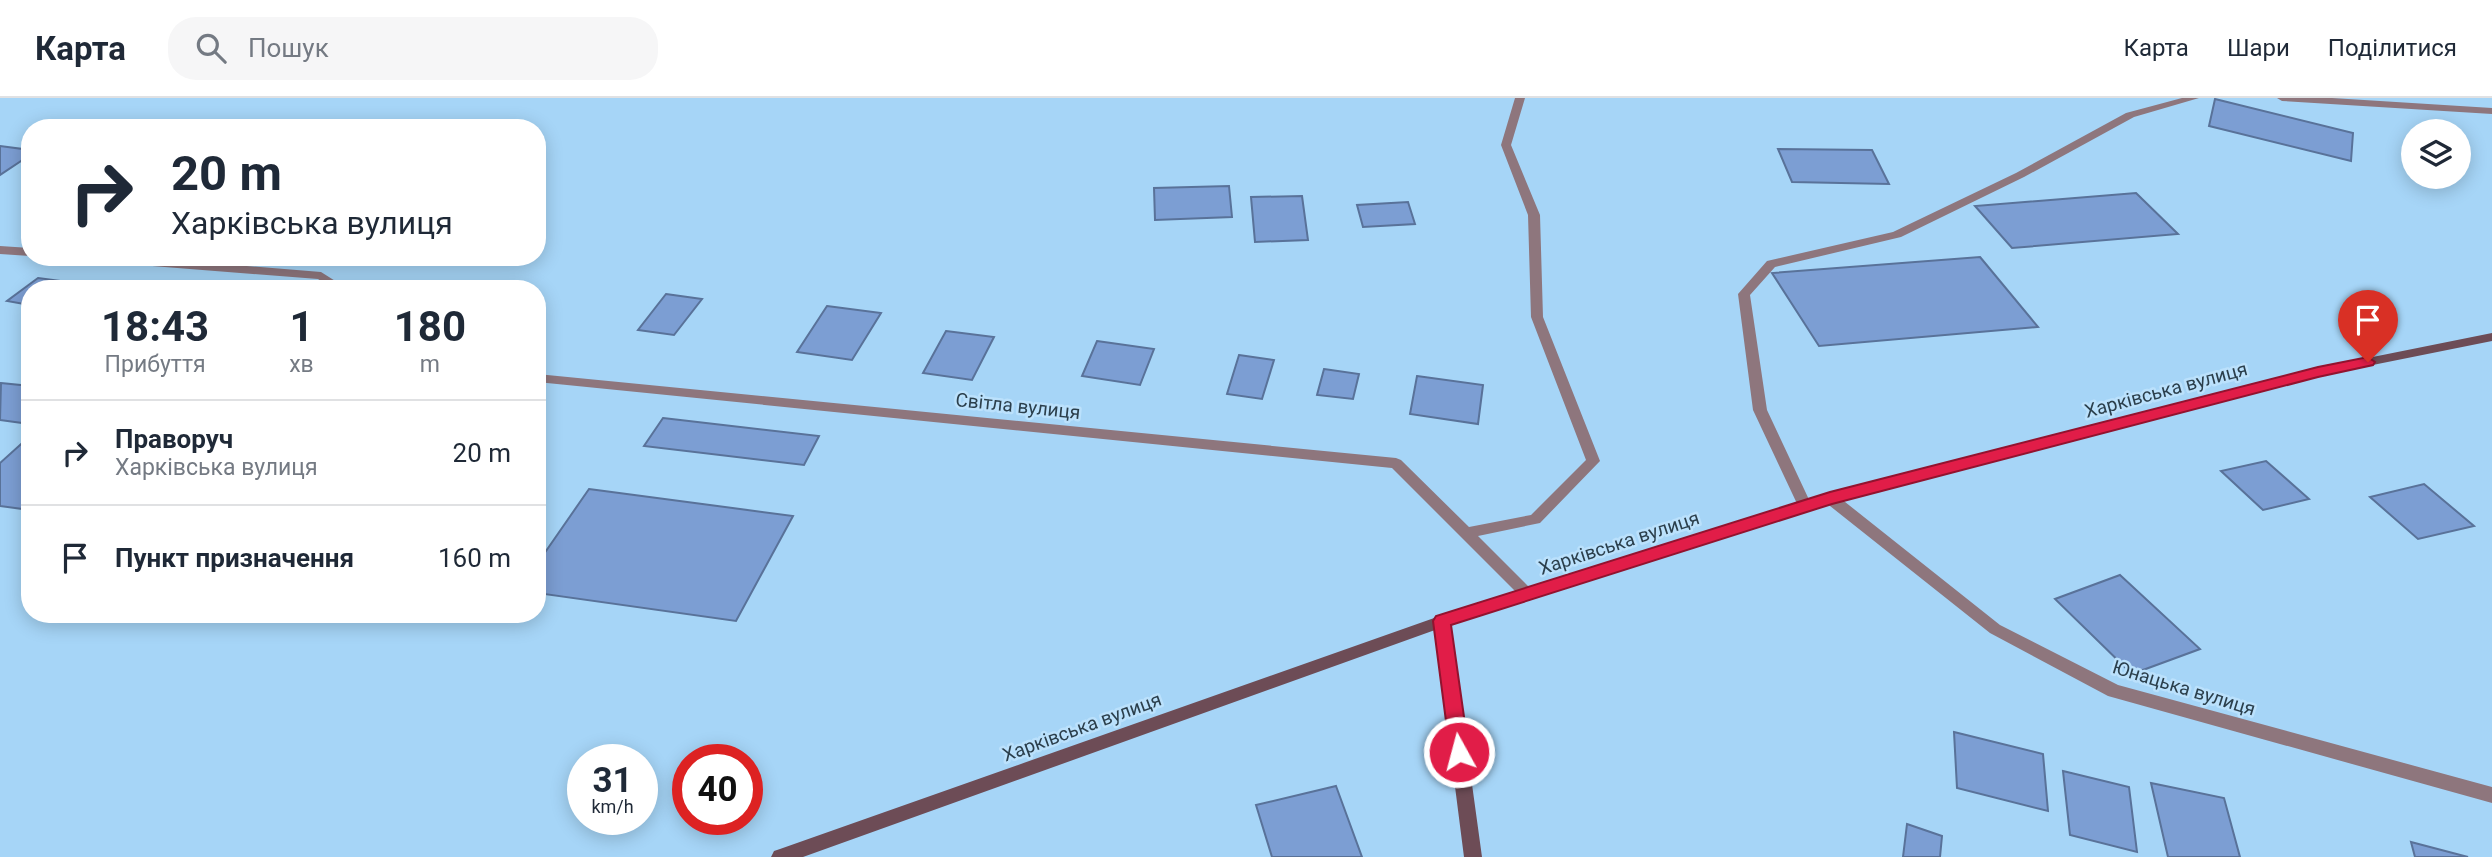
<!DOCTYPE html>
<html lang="uk">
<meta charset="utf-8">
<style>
:root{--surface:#fff;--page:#f6f6f7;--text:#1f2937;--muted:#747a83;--line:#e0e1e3}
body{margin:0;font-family:Roboto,sans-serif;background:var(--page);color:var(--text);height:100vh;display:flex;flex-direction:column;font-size:26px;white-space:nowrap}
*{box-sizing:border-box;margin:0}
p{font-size:23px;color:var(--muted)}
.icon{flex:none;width:38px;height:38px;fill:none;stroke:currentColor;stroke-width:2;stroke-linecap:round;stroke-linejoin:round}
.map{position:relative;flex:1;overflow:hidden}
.panel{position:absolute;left:21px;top:182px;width:525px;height:343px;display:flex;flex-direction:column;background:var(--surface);border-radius:28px;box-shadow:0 4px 18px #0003}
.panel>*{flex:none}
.guide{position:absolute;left:21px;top:21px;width:525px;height:147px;border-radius:28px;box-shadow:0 4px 18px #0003;background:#fff;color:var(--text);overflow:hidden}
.tools{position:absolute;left:2401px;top:21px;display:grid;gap:14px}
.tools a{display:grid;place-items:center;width:70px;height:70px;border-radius:50%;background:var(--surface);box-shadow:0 4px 18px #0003;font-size:35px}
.speed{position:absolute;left:567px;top:646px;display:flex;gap:14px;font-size:35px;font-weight:700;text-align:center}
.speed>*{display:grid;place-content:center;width:91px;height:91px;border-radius:50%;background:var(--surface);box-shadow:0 4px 18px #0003;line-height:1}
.speed small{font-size:18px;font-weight:400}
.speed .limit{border:10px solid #d22;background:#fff;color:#111}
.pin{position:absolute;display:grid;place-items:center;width:60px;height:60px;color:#fff;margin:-72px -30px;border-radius:50% 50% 50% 0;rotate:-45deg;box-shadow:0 0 7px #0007}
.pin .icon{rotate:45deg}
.me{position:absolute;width:77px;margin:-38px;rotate:353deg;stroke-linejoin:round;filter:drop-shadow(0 0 5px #0008)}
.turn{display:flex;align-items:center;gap:24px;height:147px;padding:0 35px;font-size:32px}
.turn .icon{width:91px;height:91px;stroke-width:2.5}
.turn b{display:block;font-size:49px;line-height:60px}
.eta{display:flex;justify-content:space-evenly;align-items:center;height:119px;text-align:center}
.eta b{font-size:42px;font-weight:700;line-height:49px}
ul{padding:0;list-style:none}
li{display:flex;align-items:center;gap:21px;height:105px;padding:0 35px;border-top:2px solid var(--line)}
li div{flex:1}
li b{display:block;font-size:26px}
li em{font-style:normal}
header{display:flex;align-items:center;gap:42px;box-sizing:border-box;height:98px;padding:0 35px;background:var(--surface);border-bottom:2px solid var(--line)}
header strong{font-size:33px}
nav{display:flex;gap:38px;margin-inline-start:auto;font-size:24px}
.search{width:490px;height:63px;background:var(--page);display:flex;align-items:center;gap:18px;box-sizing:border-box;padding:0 24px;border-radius:28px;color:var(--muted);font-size:26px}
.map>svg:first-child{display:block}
</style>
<header>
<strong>Карта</strong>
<div class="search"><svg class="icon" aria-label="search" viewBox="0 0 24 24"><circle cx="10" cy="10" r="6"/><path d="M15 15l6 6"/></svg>Пошук</div>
<nav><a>Карта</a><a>Шари</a><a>Поділитися</a></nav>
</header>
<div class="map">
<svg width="2492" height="759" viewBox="0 0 2492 759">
<rect width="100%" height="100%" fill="#a6d5f7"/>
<g fill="#7c9ed3" stroke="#597299" stroke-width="2">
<polygon points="2215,1 2353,35 2351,63 2209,28"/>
<polygon points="0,48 30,52 30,57 0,77"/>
<polygon points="1778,51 1872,52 1889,86 1792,84"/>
<polygon points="1229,88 1232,119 1155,122 1154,90"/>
<polygon points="2136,95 2178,136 2012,150 1975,108"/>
<polygon points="1302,98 1308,142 1255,144 1251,99"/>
<polygon points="1408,104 1415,126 1363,129 1357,107"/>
<polygon points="1980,159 2038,229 1819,248 1772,175"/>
<polygon points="38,180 90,187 86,191 30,191 30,207 7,203"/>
<polygon points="666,196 702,201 674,237 638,232"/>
<polygon points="827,208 881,215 852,262 797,254"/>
<polygon points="946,233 994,239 972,282 923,275"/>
<polygon points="1097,243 1154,251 1140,287 1082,278"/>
<polygon points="1239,257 1274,262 1262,301 1227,296"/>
<polygon points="1324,271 1359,276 1353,301 1317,297"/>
<polygon points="1417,278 1483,287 1478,326 1410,316"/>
<polygon points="1,285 30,288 30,326 0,322"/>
<polygon points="663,320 819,338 804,367 644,348"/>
<polygon points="30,338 30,412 0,408 0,365"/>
<polygon points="2266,363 2309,401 2263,412 2221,373"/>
<polygon points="2424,386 2474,428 2418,441 2370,399"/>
<polygon points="589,391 793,418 736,523 537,495 537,466"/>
<polygon points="2120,477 2200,551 2132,576 2055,501"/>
<polygon points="1954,634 2043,656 2048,713 1957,690"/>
<polygon points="2063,673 2129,689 2137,754 2070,737"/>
<polygon points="2151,685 2224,700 2240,759 2168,759"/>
<polygon points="1336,688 1362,759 1272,759 1256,707"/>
<polygon points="1907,726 1942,738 1940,759 1903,759"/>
<polygon points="2411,744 2468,759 2415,759"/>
</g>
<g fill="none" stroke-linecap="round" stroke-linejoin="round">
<g fill="#8e767d" fill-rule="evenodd">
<polygon points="2182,0 2199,0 2134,19 2024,79 1901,139 1775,169 1750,197 1767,312 1812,408 1810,412 1800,412 1753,312 1738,196 1767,163 1893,134 2016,75 2126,15"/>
<polygon points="2277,0 2332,0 2492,10 2492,16 2282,3"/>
</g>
<g fill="#8e767d" fill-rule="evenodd">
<polygon points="1515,0 1525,0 1511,47 1540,117 1543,219 1600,363 1540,425 1478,438 1533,493 1536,497 1533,501 1523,501 1392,370 537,284 537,276 1396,360 1401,362 1469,429 1531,417 1586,362 1531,219 1528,117 1501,47"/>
<polygon points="0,148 30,150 30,158 0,156"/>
<polygon points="83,159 136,159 321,174 348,191 333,191 318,181 89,163"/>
<polygon points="1830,395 1835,396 2000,527 2118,587 2492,689 2492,705 2108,598 1990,535 1825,404 1823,400 1825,396"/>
</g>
<polygon fill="#6d4c56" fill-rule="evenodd" points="2492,235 2492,243 2318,278 1806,413 1450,526 1482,759 1464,759 1435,532 803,759 771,759 774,753 780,751 1437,519 1805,403 2318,270"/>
</g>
<polygon fill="#e11d48" stroke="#92132f" stroke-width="2" points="2368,259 2375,264 2373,267 2318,279 1832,406 1451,527 1469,654 1466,660 1452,660 1450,654 1433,523 1436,518 1830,394 2318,269"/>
<g text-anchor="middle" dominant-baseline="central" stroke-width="5" stroke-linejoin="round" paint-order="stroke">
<g font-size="19" fill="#2b3f4c" stroke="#bbe1fc">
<text transform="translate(2166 292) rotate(-15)">Харківська вулиця</text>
<text transform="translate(1018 308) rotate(6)">Світла вулиця</text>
<text transform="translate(1619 445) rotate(-18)">Харківська вулиця</text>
<text transform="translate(2184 590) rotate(17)">Юнацька вулиця</text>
<text transform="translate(1082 629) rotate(-20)">Харківська вулиця</text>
</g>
</g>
</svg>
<div class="tools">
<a><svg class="icon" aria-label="layers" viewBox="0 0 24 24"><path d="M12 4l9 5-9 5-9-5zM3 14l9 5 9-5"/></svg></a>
</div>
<div class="speed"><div>31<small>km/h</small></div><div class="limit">40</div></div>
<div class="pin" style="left:2368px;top:264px;background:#d93025"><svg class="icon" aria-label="arrive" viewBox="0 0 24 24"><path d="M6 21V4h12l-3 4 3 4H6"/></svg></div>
<svg class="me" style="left:1459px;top:654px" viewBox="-20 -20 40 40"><circle r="17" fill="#e11d48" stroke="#fff" stroke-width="3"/><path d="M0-11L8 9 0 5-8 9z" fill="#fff"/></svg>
<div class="guide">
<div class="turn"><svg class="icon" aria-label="right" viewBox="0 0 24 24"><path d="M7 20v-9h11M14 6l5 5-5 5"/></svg><div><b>20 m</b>Харківська вулиця</div></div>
</div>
<section class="panel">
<div class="eta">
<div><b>18:43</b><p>Прибуття</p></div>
<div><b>1</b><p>хв</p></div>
<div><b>180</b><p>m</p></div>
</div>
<ul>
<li><svg class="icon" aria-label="right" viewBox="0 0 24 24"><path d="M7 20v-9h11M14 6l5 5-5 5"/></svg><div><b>Праворуч</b><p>Харківська вулиця</p></div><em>20 m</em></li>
<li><svg class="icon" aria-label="arrive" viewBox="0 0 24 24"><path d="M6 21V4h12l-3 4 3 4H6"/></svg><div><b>Пункт призначення</b></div><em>160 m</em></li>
</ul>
</section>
</div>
